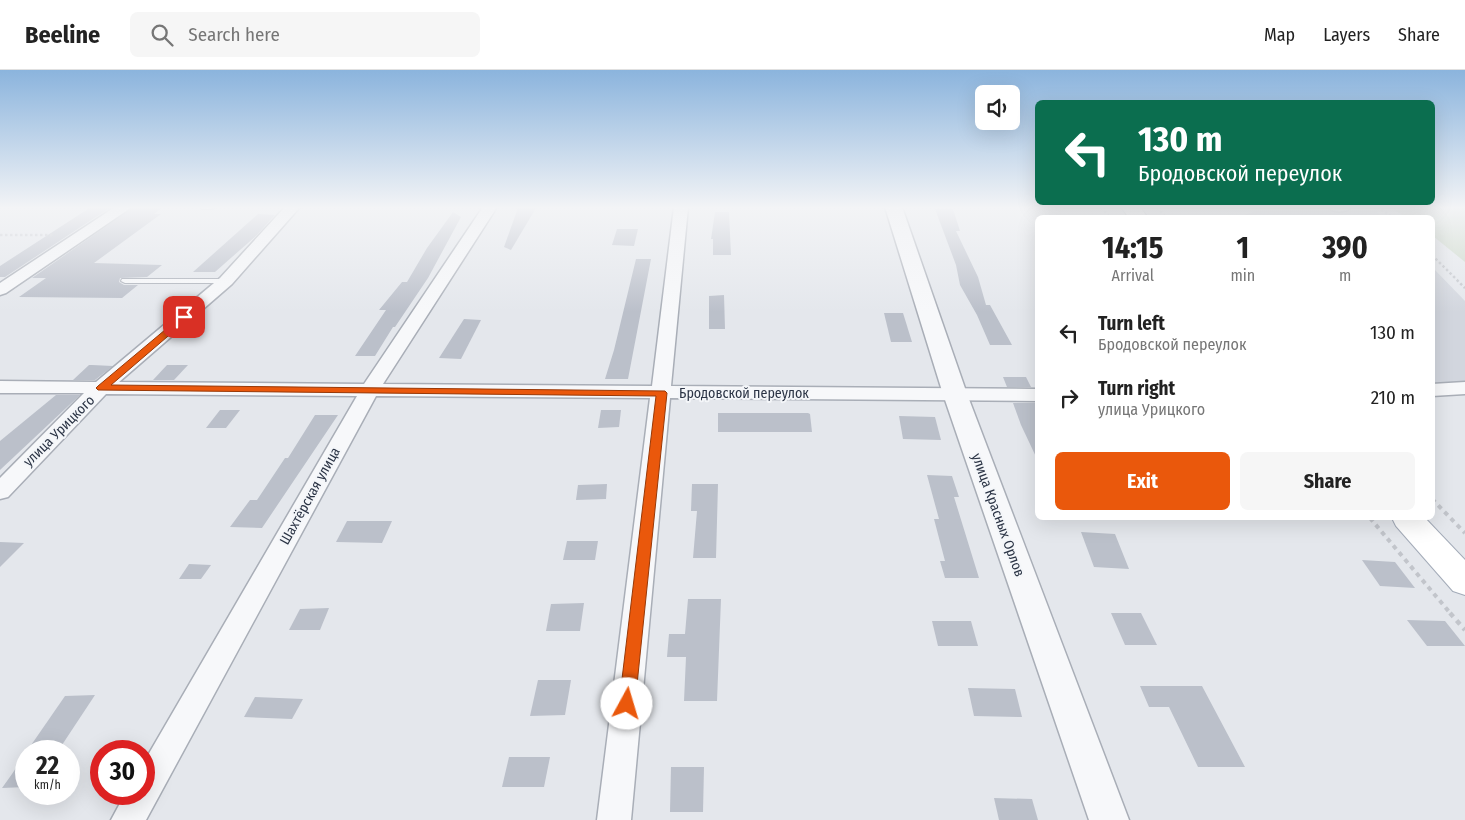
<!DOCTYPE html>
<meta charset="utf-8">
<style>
:root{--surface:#fff;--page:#f6f6f6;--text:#222;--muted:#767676;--line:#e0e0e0;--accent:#ea580c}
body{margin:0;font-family:"Fira Sans Condensed",sans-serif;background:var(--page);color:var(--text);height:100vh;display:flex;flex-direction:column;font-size:19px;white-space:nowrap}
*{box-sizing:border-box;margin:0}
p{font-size:16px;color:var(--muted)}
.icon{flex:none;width:28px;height:28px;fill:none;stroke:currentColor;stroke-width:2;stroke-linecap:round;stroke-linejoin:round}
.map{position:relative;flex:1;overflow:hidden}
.drawer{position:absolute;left:1035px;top:145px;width:400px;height:305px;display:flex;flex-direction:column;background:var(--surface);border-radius:8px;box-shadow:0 5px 20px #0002}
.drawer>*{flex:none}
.guide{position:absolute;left:1035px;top:30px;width:400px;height:105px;border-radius:8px;box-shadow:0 5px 20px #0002;background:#0b6e4f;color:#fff;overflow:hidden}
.buttons{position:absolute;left:975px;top:15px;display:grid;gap:10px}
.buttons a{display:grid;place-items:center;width:45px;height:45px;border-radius:8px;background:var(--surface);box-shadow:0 5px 20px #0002;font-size:25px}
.speed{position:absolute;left:15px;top:670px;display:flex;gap:10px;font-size:25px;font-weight:700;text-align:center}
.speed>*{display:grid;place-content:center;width:65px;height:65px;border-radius:50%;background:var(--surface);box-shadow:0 5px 20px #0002;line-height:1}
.speed small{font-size:12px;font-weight:400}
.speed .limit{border:8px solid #d22;background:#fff;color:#111}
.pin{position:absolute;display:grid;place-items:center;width:42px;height:42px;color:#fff;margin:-21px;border-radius:10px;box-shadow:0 2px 8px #0006}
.me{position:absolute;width:55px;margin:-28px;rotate:6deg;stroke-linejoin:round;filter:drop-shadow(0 0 4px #0008)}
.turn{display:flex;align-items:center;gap:18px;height:105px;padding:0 20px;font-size:22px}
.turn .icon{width:65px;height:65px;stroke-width:2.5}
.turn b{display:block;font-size:35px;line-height:42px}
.eta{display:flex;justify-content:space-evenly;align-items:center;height:85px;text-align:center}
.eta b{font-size:30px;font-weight:700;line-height:35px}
.button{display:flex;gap:10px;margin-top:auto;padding:10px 20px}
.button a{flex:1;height:58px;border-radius:8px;background:var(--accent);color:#fff;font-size:20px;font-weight:700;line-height:58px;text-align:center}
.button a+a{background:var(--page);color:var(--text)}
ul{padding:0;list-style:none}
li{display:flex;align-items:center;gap:15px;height:65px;padding:0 20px}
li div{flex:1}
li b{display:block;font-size:19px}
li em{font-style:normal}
header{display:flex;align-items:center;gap:30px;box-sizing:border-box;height:70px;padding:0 25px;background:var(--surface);border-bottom:1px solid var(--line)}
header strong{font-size:24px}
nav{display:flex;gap:28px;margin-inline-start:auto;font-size:18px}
.search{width:350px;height:45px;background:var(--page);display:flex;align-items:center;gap:12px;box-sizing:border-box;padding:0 18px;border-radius:8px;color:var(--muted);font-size:19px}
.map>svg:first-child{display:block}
</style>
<header>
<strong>Beeline</strong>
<div class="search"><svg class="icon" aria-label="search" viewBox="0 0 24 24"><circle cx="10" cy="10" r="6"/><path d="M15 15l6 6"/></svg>Search here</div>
<nav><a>Map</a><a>Layers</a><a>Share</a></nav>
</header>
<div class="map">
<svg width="1465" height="750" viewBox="0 0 1465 750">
<rect width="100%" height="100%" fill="#e4e7ec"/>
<g fill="#d2d6de">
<polygon points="1256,141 1376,141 1382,147 1175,148 1173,146 1241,146"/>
<polygon points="1433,198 1465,231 1465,311 1433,314"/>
</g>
<polygon fill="#c9d6c5" points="1390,137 1465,137 1465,192 1433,166 1432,148 1405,147"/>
<g fill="#bbc0ca">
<polygon points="91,137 111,137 5,207 0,207 0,196"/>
<polygon points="134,137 163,137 154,144 161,144 94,193 162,195 147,207 120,208 119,212 124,215 138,215 122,228 19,227 46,208 32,208"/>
<polygon points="518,138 536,138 511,180 504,177"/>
<polygon points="935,139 953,139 960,161 956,161 978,207 986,235 990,235 1012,275 990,275 977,245 960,215 956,195"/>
<polygon points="453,142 461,147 428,208 395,257 393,257 375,286 355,286 386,240 379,240 402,212 407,212 427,178"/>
<polygon points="715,142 729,142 731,185 713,185 713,169 711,169"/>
<polygon points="258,144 275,145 257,165 215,202 193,202"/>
<polygon points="617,159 638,159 634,176 612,175"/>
<polygon points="636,189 651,189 628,309 605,309 614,280"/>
<polygon points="724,225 725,259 709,259 709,226"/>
<polygon points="884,243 903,243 912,272 891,272"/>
<polygon points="464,249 481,250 461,289 439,288"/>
<polygon points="89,295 92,295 113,296 95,310 73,310"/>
<polygon points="167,295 188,295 174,310 153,310"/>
<polygon points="1003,307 1026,307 1031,317 1007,317"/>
<polygon points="56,325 80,325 0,400 0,371"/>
<polygon points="1013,333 1038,333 1038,391 1021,355"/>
<polygon points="220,340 240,340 226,358 206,358"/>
<polygon points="601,340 621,340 619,357 598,358"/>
<polygon points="718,343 808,343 810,344 812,362 718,362"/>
<polygon points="315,345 338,345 262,458 230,457 250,430 257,430 285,388 288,388"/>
<polygon points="899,346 935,347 941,370 903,369"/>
<polygon points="927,405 952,406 959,427 954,427 979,508 945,508 940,491 945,491 934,449 939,449"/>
<polygon points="607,414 606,429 576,430 578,415"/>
<polygon points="692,414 718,414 716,488 693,488 697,441 691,441"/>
<polygon points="347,451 392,451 382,473 336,472"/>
<polygon points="1081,462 1115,464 1129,499 1094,497"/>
<polygon points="567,471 598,471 595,490 563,490"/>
<polygon points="0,472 24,473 0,497"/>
<polygon points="1362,490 1395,492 1415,518 1380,516"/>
<polygon points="189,494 211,495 201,509 179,509"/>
<polygon points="688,529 721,529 717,631 684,631 686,587 667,587 669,564 685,564"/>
<polygon points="584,533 580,561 546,561 551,534"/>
<polygon points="329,538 320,560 289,560 300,539"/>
<polygon points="1111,543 1141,543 1157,575 1125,575"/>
<polygon points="1407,550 1445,551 1465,576 1427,576"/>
<polygon points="932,551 971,551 978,576 938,576"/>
<polygon points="538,610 571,610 565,645 530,646"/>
<polygon points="1140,616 1202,616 1245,697 1198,697 1169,637 1149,637"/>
<polygon points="968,618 1015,619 1022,647 974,646"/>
<polygon points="95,625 58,681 27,681 65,626"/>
<polygon points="255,627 303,629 292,649 244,647"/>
<polygon points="26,683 26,717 2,718 12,704"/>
<polygon points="509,687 550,687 544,717 502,717"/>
<polygon points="671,697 704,697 703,742 670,742"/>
<polygon points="994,728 1032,729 1038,750 999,750"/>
</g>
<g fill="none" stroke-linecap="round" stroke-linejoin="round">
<defs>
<g id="service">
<path d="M198 137H216C212 140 202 140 198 137Z"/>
<polygon points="122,209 226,209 230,211 226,213 125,213 121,211"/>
</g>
<g id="minor">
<polygon points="115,137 132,137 6,223 0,225 0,213"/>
<polygon points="285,137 300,137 232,214 119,312 364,314 483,137 497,137 383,314 652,316 674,137 688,137 671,316 1038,319 1038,331 670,328 631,750 597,750 650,328 376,326 146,750 111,750 125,724 144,724 144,692 357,326 106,324 8,427 0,429 0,408 84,323 0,323 0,311 96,312 220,208"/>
<path d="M1328 137H1351C1346 143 1333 143 1328 137Z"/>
<polygon points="1465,312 1465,324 1432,326 1432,314"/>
</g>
<polygon id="tertiary" points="885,137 902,137 967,324 1129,750 1089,750 943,324"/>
<g id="primary">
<polygon points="1121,137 1140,137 1148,148 1129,148"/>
<polygon points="1392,448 1425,448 1465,490 1465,525 1453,521 1396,456"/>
</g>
</defs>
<use href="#service" stroke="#a9aeb7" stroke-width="2"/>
<use href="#minor" stroke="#a9aeb7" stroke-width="3"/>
<use href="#tertiary" stroke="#a9aeb7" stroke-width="3"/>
<use href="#primary" stroke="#a3abb8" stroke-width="2"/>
<g stroke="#c2c5cb" stroke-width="2.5" stroke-dasharray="2.5 2.5" stroke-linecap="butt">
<polyline points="1101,137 1110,148"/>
<polyline points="1157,137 1166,148"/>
<polyline points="1371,137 1382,140 1393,148"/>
<polyline points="0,165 55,165"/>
<polyline points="1432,185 1465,218"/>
</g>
<g stroke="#c2c5cb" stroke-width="4" stroke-dasharray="4.5 4.5" stroke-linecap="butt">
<polyline points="1432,429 1465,463"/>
<polyline points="1370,448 1451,544"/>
</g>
<polyline stroke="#c2c5cb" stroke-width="4.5" stroke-dasharray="5 5" stroke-linecap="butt" points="1450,543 1465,560"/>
<use href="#service" fill="#f7f8fa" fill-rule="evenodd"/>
<use href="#minor" fill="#f7f8fa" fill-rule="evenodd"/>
<use href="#tertiary" fill="#f7f8fa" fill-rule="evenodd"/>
<use href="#primary" fill="#fff" fill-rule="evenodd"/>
</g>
<linearGradient id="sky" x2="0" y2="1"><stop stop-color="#8bb4dd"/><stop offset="0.57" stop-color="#f3f4f6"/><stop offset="1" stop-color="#f3f4f6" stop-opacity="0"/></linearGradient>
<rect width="1465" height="242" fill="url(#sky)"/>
<polygon fill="#ea580c" stroke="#983908" points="184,244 189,247 188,249 111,315 665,321 667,323 635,634 632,638 627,641 621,638 619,634 656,326 98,320 96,318 98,316"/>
<g text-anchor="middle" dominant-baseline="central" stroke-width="4" stroke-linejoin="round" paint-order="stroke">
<g font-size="14" fill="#2b3445" stroke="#f4f6f9">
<text x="744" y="323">Бродовской переулок</text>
<text transform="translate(59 361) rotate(-45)">улица Урицкого</text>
<text transform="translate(310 426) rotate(-61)">Шахтёрская улица</text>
<text transform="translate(998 445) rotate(70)">улица Красных Орлов</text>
</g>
</g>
</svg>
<div class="buttons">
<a><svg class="icon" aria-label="sound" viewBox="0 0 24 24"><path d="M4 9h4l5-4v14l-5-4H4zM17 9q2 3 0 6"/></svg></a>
</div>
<div class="speed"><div>22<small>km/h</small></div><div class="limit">30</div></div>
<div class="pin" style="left:184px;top:247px;background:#d93025"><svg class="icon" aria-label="arrive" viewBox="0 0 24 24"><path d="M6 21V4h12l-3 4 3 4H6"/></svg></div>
<svg class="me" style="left:627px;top:634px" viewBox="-20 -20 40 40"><circle r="19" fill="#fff"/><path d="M0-13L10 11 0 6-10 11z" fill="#ea580c"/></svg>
<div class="guide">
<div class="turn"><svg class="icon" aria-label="left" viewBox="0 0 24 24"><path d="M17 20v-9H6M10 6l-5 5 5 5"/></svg><div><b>130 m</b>Бродовской переулок</div></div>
</div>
<section class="drawer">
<div class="eta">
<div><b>14:15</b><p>Arrival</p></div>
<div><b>1</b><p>min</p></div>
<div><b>390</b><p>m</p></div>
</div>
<ul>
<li><svg class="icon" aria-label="left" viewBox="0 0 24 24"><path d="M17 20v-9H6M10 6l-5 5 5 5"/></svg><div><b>Turn left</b><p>Бродовской переулок</p></div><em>130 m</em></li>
<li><svg class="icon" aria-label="right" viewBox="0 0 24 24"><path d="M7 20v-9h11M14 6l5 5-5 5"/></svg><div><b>Turn right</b><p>улица Урицкого</p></div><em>210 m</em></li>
</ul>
<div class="button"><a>Exit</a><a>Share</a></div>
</section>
</div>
